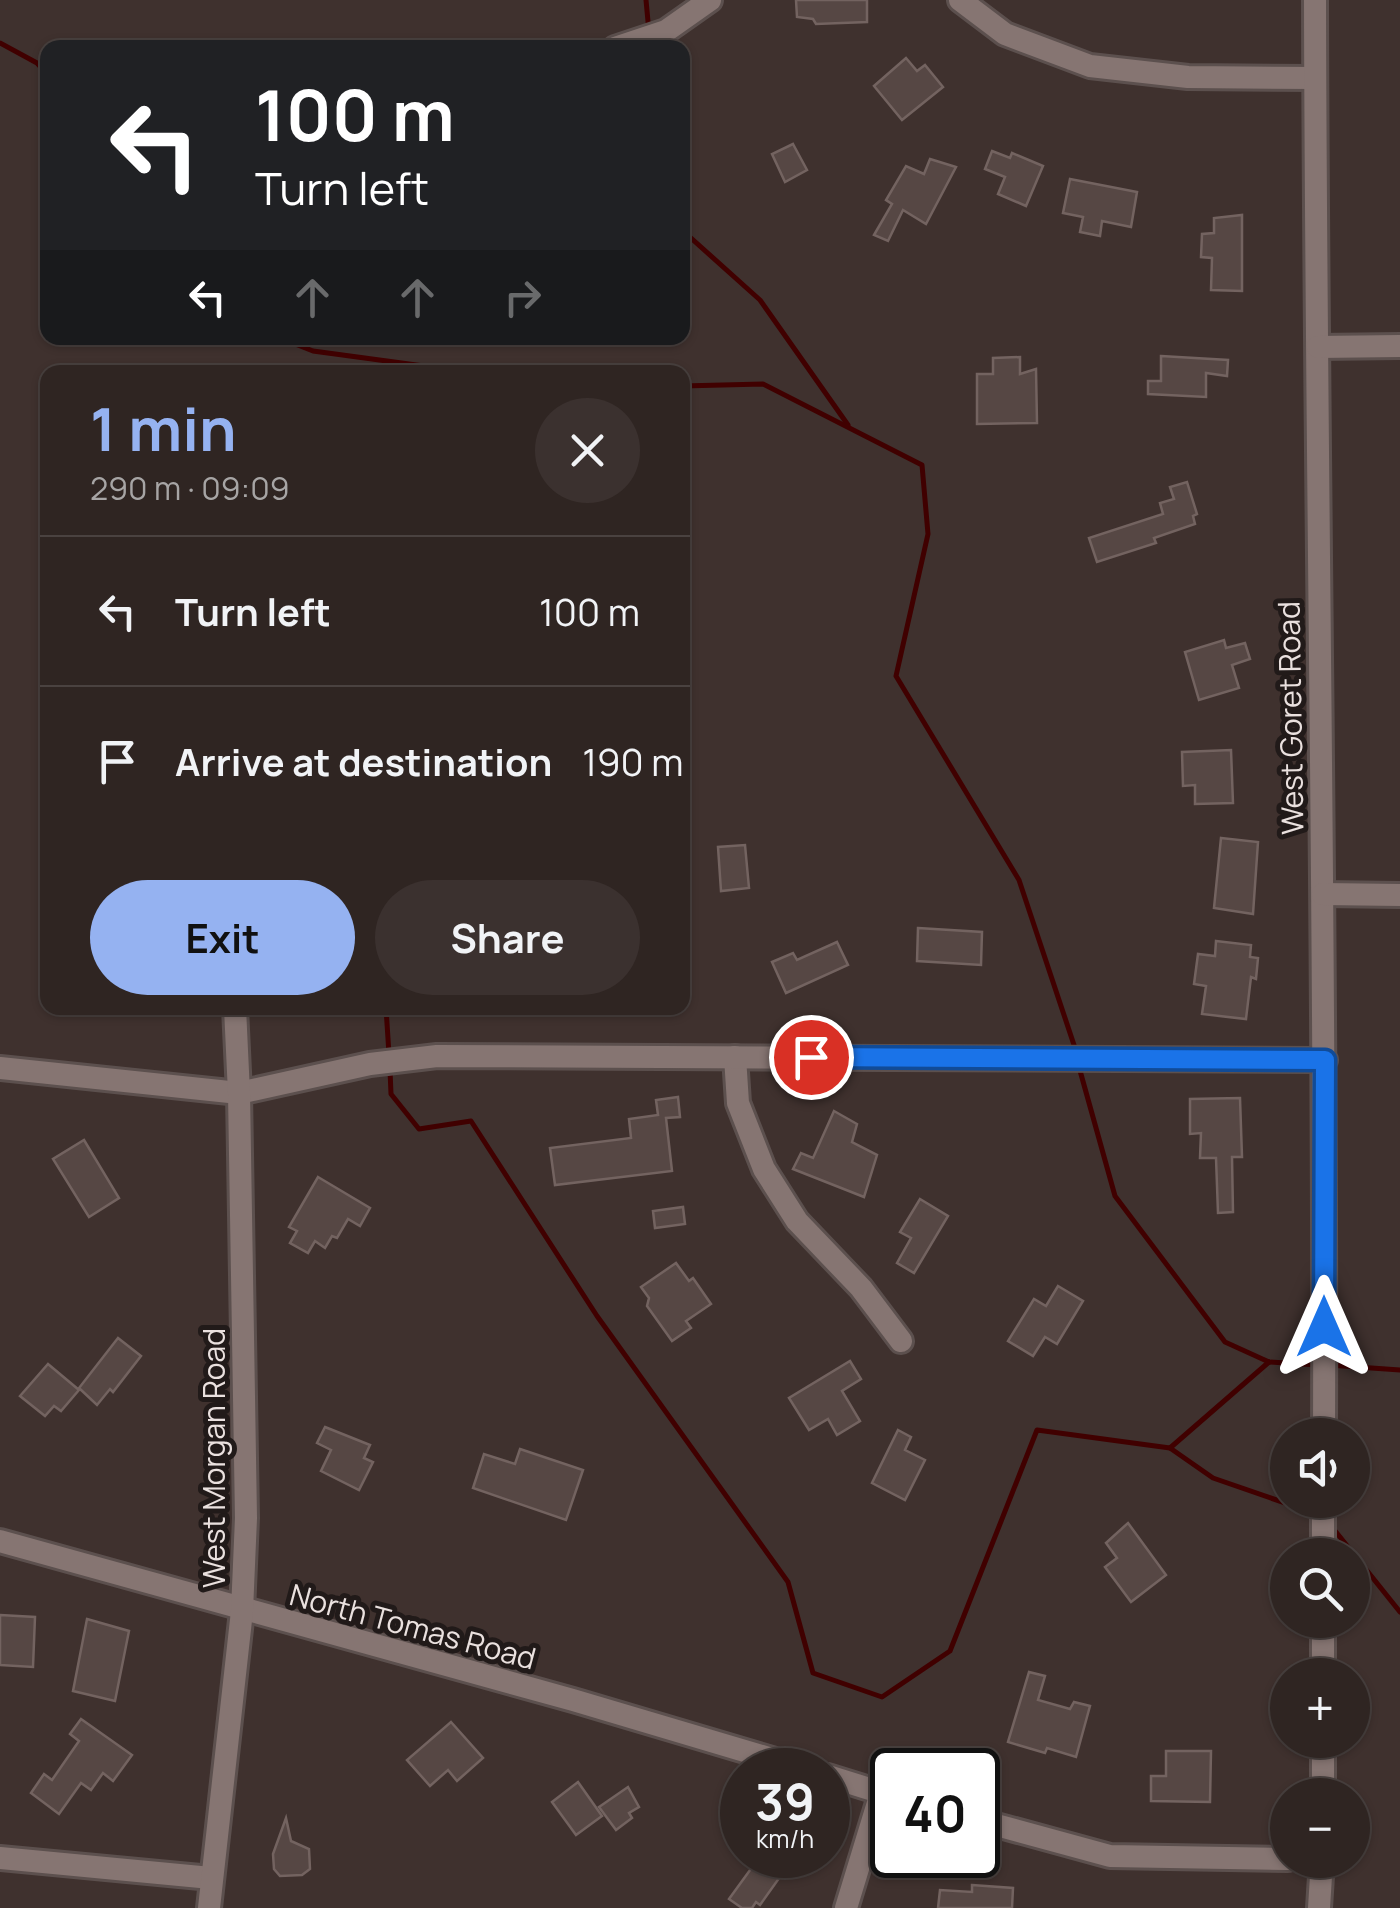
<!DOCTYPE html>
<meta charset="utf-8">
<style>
:root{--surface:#2f2522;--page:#3b312f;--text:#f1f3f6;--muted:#a7a5a5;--line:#4a4240;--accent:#95b2f1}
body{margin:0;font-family:Manrope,sans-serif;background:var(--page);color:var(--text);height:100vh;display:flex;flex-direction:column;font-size:38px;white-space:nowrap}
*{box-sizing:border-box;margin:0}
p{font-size:32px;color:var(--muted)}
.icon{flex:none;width:55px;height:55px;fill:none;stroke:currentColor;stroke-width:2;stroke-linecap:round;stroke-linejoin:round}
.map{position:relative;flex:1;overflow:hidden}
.sheet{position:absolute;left:40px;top:365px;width:650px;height:650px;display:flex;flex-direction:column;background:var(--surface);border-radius:20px;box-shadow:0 2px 8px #0004,0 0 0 2px var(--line)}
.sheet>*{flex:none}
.guide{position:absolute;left:40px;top:40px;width:650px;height:305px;border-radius:20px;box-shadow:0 2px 8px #0004,0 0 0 2px var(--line);background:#202124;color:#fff;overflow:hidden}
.buttons{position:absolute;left:1270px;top:1418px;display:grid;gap:20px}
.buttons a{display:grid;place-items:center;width:100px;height:100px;border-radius:50%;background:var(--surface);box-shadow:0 2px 8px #0004,0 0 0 2px var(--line);font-size:50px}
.speed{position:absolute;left:720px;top:1748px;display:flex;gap:20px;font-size:50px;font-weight:700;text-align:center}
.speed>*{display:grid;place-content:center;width:130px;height:130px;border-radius:50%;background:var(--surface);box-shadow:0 2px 8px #0004,0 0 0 2px var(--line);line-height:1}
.speed small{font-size:25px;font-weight:400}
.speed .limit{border:5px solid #111;border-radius:15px;background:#fff;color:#111}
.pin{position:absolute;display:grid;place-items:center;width:85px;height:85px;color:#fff;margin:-42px;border:5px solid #fff;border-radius:50%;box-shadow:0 2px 10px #0007}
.me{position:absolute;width:110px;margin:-55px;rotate:0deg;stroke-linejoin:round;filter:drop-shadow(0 0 8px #0008)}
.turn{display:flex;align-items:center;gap:35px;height:210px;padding:0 50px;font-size:45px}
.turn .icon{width:130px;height:130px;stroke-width:2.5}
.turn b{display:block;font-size:70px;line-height:85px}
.lanes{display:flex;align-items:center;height:95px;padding:0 50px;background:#0003;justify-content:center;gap:50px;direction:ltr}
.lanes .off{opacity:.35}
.round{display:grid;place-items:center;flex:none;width:105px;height:105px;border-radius:52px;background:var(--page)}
.headline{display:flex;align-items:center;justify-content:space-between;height:170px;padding:0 50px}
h1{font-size:60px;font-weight:700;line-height:75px;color:var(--accent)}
.button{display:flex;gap:20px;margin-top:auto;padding:20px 50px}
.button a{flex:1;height:115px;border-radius:60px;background:var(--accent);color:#111;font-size:40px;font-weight:700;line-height:115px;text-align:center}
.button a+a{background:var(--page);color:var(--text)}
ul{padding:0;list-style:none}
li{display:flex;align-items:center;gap:30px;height:150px;padding:0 50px;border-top:2px solid var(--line)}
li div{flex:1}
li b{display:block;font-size:38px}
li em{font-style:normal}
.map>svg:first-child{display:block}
</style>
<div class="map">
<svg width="1400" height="1908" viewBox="0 0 1400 1908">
<rect width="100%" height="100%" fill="#3f312e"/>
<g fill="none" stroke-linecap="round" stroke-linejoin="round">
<g stroke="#400000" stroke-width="5">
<polyline points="646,0 649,32"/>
<polyline points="0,43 37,63 48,75"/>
<polyline points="682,230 760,300 848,425"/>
<polyline points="280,338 313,351 468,372"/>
<polyline points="682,386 763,384 922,465 928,534 896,676 1019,880 1076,1051"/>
<polyline points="386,1008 389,1054"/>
<polyline points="1079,1067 1115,1196 1225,1342 1269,1362 1318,1365"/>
<polyline points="390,1070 391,1094 419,1129 471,1121 597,1316 788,1582 813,1673 882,1697 950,1651 1037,1430 1170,1448 1269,1362"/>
<polyline points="1329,1365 1400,1370"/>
<polyline points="1170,1448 1213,1478 1317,1514"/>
<polyline points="1332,1527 1400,1612"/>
</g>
</g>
<g fill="#564744" stroke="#736360" stroke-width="2.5">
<polygon points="796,0 867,0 867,22 816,24 813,19 797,17"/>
<polygon points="906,58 917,71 925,65 943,87 902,120 874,86"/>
<polygon points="793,144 807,170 785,182 772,154"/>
<polygon points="992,151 1010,158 1012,153 1043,166 1026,206 998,194 1005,177 985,169"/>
<polygon points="930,159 956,167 926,224 903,210 888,241 874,235 892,204 886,200 906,166 924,174"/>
<polygon points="1070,179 1137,192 1131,227 1102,221 1100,236 1080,232 1083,217 1063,213"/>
<polygon points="1242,215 1242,291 1211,290 1212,258 1201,257 1202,234 1214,233 1214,218"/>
<polygon points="1161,356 1228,360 1227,376 1206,373 1206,397 1148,394 1148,381 1161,381"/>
<polygon points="1020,357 1020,374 1036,369 1037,423 977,424 977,374 993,374 993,358"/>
<polygon points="1187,482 1197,514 1193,516 1195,524 1154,538 1156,543 1097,562 1089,538 1163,514 1160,503 1174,499 1170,487"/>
<polygon points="1224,640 1226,648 1245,643 1250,659 1232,665 1239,688 1199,700 1185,652"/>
<polygon points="1231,750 1233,803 1195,804 1195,785 1183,786 1182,752"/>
<polygon points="1221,838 1258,842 1253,914 1214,908"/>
<polygon points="745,845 749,888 721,891 718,847"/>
<polygon points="918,928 982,932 981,965 917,961"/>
<polygon points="1216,941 1251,945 1250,957 1258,958 1256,979 1251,977 1246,1019 1202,1014 1206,986 1194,984 1198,954 1215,956"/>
<polygon points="837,942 848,965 786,993 772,962 793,953 797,960"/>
<polygon points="678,1097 680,1117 666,1118 672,1171 555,1185 550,1148 631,1138 629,1119 658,1115 656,1100"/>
<polygon points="1240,1098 1242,1157 1232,1157 1233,1212 1218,1213 1216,1158 1200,1158 1201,1133 1190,1134 1190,1099"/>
<polygon points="834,1111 857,1124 852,1142 877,1155 864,1197 793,1169 801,1153 813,1158"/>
<polygon points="84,1140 119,1198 89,1217 53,1159"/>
<polygon points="318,1177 370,1208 360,1226 348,1219 337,1238 332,1236 325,1248 315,1241 308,1253 290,1243 297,1231 289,1227"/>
<polygon points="920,1199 948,1216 914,1273 897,1263 911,1238 900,1232"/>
<polygon points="683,1207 685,1224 655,1228 653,1211"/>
<polygon points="676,1263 689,1281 693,1278 711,1304 686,1321 691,1328 672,1341 647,1306 649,1298 641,1287"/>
<polygon points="1058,1286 1083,1301 1057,1344 1045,1337 1033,1356 1008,1341 1034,1299 1046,1306"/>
<polygon points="118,1338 141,1356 113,1392 110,1389 97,1405 79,1388"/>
<polygon points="850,1361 861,1379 842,1391 860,1421 837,1435 828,1419 809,1430 789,1398"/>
<polygon points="48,1364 79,1390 61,1411 54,1406 45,1416 20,1396"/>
<polygon points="325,1427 370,1445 364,1458 373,1462 359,1490 321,1471 331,1450 317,1443"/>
<polygon points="898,1430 911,1437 905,1450 925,1460 905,1500 872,1483"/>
<polygon points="520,1449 583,1470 566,1520 473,1488 484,1454 515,1464"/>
<polygon points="1128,1523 1166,1575 1131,1602 1105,1567 1117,1558 1106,1543"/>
<polygon points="0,1615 35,1617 33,1667 0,1665"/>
<polygon points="87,1619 129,1631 115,1701 73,1691"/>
<polygon points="1029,1672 1045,1676 1038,1700 1070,1709 1074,1702 1090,1706 1076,1757 1047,1748 1045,1753 1008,1742"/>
<polygon points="81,1719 132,1755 113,1781 103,1773 91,1790 81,1783 59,1814 31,1793 44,1774 52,1780 79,1741 70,1734"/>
<polygon points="451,1722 483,1758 457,1781 448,1770 430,1786 407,1760"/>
<polygon points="1166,1751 1211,1751 1210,1802 1151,1801 1151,1776 1166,1776"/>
<polygon points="578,1782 602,1816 576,1835 552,1802"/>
<polygon points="628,1787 639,1807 629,1813 632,1818 616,1830 599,1807"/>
<polygon points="286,1818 291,1841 309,1849 310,1869 302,1875 280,1876 274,1869 273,1854"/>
<polygon points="761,1855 785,1855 792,1860 760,1905 756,1902 752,1908 742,1908 729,1899"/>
<polygon points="972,1885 1013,1888 1012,1908 938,1908 940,1890 972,1892"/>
</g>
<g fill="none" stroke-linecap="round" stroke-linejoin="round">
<defs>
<g id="minor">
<polyline points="960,0 1005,34 1090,66 1188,77 1315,78"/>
<path d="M1315 0C1316 478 1326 957 1324 1435"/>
<polyline points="615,48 666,31 710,0"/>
<polyline points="1318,347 1400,346"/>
<polyline points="1323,894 1400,895"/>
<polyline points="735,1057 738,1103 764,1169 797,1221 861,1288 901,1341"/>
<polyline points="0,1068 239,1093 370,1064 437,1056 1325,1060"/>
<polyline points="0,1541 573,1700 809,1770"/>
<polyline points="1323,1555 1323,1500"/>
<polyline points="1323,1675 1323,1620"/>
<polyline points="828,1776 892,1796"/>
<polyline points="1323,1795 1323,1740"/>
<polyline points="978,1820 1110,1856 1288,1859"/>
<polyline points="0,1858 211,1878"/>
<polyline points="209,1908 242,1611 246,1518 239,1093 235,1008"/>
<polyline points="846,1908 881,1793"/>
<polyline points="1319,1908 1322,1860"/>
</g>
</defs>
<use href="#minor" stroke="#5c504e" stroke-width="28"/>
<use href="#minor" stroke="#867572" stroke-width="22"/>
</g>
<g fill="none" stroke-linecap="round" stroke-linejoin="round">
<defs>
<polyline id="route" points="811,1057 1325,1060 1324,1327"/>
</defs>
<use href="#route" stroke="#114b97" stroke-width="25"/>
<use href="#route" stroke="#1a73e8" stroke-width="18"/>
</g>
<g text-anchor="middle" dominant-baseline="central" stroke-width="10" stroke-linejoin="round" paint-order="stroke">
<g font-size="30" fill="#eae1df" stroke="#211a19">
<text transform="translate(1290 718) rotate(-91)">West Goret Road</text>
<text transform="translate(213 1458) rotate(-90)">West Morgan Road</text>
<text transform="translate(413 1626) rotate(15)">North Tomas Road</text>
</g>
</g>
</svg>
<div class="buttons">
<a><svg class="icon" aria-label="sound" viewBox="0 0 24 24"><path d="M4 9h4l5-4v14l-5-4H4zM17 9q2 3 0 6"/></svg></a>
<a><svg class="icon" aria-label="search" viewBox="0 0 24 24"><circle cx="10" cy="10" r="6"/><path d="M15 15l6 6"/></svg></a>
<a>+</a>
<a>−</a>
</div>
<div class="speed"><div>39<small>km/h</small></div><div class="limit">40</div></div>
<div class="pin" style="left:811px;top:1057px;background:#d93025"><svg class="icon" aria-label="arrive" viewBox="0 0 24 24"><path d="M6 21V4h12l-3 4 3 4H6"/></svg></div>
<svg class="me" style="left:1324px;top:1327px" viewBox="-20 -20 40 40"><path d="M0-17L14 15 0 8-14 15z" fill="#1a73e8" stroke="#fff" stroke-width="4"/></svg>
<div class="guide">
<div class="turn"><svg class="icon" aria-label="left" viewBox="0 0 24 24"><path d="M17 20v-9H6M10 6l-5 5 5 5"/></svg><div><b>100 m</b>Turn left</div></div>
<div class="lanes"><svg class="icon" aria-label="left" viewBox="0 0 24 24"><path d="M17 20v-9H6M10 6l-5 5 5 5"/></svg><svg class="icon off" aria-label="ahead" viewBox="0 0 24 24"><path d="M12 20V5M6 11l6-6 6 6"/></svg><svg class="icon off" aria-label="ahead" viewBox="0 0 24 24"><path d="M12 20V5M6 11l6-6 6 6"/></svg><svg class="icon off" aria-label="right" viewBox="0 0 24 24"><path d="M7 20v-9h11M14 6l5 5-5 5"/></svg></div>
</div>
<section class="sheet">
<div class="headline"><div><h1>1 min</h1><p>290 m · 09:09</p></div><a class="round"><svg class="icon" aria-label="close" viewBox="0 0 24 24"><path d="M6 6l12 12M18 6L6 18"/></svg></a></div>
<ul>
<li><svg class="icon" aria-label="left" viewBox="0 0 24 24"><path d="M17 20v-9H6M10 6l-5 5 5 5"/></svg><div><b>Turn left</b></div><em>100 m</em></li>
<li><svg class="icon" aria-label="arrive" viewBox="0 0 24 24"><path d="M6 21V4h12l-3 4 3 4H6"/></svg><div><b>Arrive at destination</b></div><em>190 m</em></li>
</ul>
<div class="button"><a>Exit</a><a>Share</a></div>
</section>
</div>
